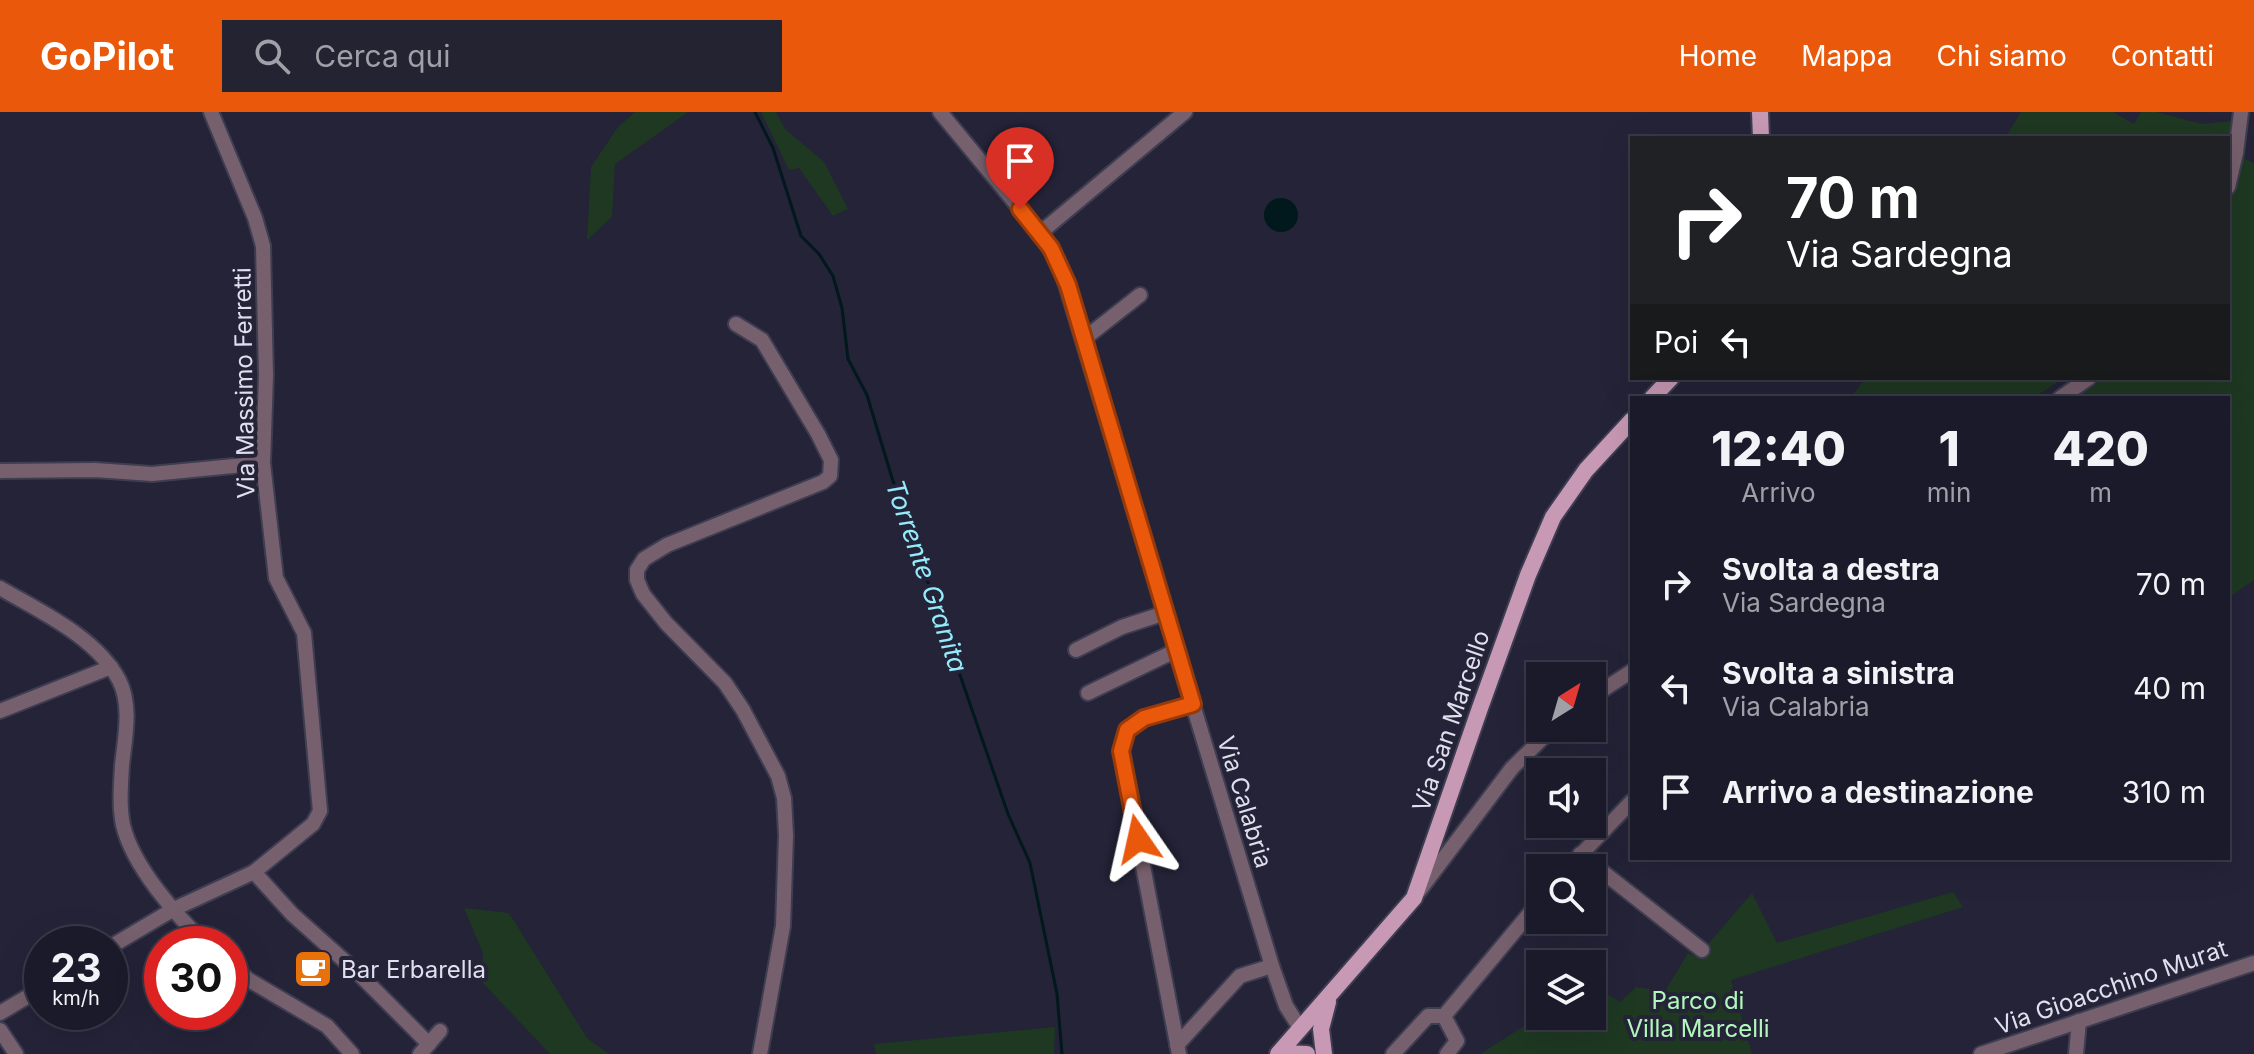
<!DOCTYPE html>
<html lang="it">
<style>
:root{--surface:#1b1a2a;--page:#242332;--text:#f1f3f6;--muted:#a0a1a8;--line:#393847;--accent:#ea580c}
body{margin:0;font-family:Inter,sans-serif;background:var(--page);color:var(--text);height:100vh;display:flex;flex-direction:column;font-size:30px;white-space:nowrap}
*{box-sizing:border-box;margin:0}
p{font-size:26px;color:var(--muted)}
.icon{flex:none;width:44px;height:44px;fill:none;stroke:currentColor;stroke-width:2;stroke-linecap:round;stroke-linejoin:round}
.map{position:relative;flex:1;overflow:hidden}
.drawer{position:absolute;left:1630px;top:284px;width:600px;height:464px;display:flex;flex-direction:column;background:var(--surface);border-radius:0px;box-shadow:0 8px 32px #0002,0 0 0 2px var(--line)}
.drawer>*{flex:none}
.banner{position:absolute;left:1630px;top:24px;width:600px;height:244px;border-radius:0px;box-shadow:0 8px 32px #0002,0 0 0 2px var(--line);background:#202124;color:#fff;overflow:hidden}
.needle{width:52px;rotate:37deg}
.tools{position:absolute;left:1526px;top:550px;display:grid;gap:16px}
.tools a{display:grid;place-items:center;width:80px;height:80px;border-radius:0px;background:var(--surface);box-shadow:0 8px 32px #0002,0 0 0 2px var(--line);font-size:40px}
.speed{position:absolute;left:24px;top:814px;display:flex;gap:16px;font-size:40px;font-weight:700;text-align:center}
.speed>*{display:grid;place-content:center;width:104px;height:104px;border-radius:50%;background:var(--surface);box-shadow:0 8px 32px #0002,0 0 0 2px var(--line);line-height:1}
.speed small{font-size:20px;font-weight:400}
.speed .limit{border:12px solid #d22;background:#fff;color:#111}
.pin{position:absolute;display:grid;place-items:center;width:68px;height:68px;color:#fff;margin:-82px -34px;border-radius:50% 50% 50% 0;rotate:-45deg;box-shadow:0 0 8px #0007}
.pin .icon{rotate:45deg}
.me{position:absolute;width:88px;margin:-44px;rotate:349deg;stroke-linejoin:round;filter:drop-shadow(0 0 6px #0008)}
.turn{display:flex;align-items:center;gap:28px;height:168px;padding:0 24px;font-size:36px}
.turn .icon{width:104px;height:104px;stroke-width:2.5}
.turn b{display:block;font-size:56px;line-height:68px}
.then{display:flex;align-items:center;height:76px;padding:0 24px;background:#0003;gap:16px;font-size:30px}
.eta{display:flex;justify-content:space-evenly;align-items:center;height:136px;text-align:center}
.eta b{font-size:48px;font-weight:800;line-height:56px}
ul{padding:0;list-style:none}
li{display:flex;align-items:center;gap:24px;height:104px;padding:0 24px}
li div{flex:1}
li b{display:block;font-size:30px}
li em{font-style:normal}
header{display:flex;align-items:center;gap:48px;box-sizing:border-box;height:112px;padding:0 40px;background:var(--accent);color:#fff}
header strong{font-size:38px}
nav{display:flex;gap:44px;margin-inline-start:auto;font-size:28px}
.search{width:560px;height:72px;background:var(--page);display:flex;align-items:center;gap:20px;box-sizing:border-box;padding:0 28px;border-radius:0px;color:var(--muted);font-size:30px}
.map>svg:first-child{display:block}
</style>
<header>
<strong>GoPilot</strong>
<div class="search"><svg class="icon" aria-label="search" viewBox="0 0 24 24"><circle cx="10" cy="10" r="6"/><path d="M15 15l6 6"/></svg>Cerca qui</div>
<nav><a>Home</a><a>Mappa</a><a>Chi siamo</a><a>Contatti</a></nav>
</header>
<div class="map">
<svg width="2254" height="942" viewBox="0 0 2254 942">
<rect width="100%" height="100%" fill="#242338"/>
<g fill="#1e3822">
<polygon points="635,0 688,0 615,52 612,105 587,128 591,55 618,15"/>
<polygon points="761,0 776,0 785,17 824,50 848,97 833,104 799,56 789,58"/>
<polygon points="2021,0 2113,0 2134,12 2141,0 2156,0 2202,12 2232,9 2228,46 2228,26 2005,26"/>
<polygon points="2239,44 2254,51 2254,468 2228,486 2228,286 2075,286 2105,266 2228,266 2228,87"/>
<polygon points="1865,266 2064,266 2033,286 1851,286"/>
<polygon points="1953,780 1963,795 1731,868 1752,942 1480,942 1540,904 1592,904 1592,872 1620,890 1636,875 1665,879 1688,841 1697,845 1752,781 1777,831"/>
<polygon points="464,796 509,801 587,926 609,942 550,942 481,869 483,841"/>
<polygon points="1055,915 1054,942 876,942 874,932"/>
</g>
<circle fill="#01181c" cx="1281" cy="103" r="17"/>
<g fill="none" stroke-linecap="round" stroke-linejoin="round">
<polyline stroke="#01181c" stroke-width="3" points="755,0 773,36 801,124 819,142 833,164 842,196 848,247 867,283 892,366 1008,702 1030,751 1057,882 1062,942"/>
<defs>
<g id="minor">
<polyline points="940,0 1040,121 1060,153 1272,854 1286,894 1300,916"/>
<polyline points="2228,75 2236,41 2241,0"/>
<polyline points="1040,121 1185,0"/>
<polyline points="736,212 762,228 818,322 831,348 830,364 823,370 667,433 644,447 637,458 637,468 643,482 666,511 725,571 743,598 778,664 784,686 786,723 783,814 760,942"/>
<polyline points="1084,227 1140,183"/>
<polyline points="2060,286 2089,266"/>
<polyline points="0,359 95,358 152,362 263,351"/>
<path d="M0 476C41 500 96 525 119 568 132 593 125 626 122 653 121 673 119 693 123 713 133 755 176 803 206 832"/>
<polyline points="1076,538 1122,515 1165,501"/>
<polyline points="1088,581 1177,538"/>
<polyline points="1592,585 1632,559"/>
<polyline points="0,599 111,555"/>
<polyline points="1580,742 1702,838"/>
<polyline points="1568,756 1632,689"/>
<polyline points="254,760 292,802 358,861 429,932"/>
<polyline points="1419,779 1512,656 1553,616"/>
<polyline points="110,835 174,797 254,760 313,712 320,699 304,521 276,466 263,351 266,263 263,134 255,106 211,0"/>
<polyline points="230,853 249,868 327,914 352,942"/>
<polyline points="0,901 42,876"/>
<polyline points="0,918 16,942"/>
<polyline points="1177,933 1240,864 1272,854"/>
<polyline points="420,942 440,919"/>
<polyline points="1179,942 1121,639 1127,618 1144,606 1193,592"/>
<polyline points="1393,942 1428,904 1444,904"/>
<polyline points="1447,942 1457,929 1444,904 1540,789"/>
<polyline points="1981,942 2254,851"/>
<polyline points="2076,942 2079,909"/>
</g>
<g id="major">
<polyline points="1760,0 1761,26"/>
<polyline points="1652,286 1671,266"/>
<polyline points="1279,941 1307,942"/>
<polyline points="1278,942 1414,786 1480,596 1528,463 1553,405 1586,358 1632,308"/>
<polyline points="1324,942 1321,917 1328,890"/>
</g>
</defs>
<use href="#minor" stroke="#3e3d51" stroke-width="18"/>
<use href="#major" stroke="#3e3d51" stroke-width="20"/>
<use href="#minor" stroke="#77606d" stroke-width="14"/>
<use href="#major" stroke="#c899b5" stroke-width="16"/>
</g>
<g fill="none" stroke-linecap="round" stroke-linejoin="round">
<defs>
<polyline id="route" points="1020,97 1051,136 1068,173 1193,592 1144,606 1127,618 1121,639 1138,727"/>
</defs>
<use href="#route" stroke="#983908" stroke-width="20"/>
<use href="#route" stroke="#ea580c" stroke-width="14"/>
</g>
<defs>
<symbol id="cafe-square" viewBox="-11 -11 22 22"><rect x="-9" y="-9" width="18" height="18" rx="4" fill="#e8710a" stroke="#242338"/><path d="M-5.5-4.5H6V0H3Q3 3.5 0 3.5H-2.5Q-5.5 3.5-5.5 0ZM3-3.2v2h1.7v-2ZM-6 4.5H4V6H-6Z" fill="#fff"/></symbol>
</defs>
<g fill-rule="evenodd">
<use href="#cafe-square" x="291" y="835" width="44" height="44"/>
</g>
<g text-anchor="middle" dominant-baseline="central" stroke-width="8" stroke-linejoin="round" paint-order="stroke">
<g font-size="24" fill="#dfdfed" stroke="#242338">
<text transform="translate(244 271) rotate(-91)">Via Massimo Ferretti</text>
<text transform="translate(1451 609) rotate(-71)">Via San Marcello</text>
<text transform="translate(1245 690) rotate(73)">Via Calabria</text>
<text transform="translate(2111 875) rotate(-19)">Via Gioacchino Murat</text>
</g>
<g font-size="24" fill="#dfdfed" stroke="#242338" text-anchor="start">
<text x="341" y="857">Bar Erbarella</text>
</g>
<g font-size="24" fill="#b1f8ba" stroke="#242338">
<text x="1698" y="888">Parco di<tspan x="1698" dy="28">Villa Marcelli</tspan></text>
</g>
<g font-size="26" font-style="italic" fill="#93ebfb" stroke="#242338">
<text transform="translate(927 464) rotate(71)">Torrente Granita</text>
</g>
</g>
</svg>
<div class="tools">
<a><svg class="needle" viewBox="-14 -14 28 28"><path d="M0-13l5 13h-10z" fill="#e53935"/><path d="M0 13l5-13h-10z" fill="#a0a1a8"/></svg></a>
<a><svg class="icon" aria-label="sound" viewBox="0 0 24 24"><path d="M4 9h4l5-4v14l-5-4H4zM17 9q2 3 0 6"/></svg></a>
<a><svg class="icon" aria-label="search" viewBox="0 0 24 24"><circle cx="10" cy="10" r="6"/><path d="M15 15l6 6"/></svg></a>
<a><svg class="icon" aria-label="layers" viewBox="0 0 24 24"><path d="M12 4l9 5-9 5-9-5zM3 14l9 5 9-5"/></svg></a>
</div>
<div class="speed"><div>23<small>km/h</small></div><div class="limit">30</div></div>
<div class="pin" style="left:1020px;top:97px;background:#d93025"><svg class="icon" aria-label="arrive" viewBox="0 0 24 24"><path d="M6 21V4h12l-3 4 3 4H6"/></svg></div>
<svg class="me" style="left:1138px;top:727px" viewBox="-20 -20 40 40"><path d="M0-17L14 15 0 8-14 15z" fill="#ea580c" stroke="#fff" stroke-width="4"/></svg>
<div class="banner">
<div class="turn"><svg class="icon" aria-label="right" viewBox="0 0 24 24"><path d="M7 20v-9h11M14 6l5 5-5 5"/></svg><div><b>70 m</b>Via Sardegna</div></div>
<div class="then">Poi<svg class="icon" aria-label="left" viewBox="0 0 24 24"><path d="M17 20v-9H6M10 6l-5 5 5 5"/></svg></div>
</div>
<section class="drawer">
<div class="eta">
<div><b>12:40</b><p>Arrivo</p></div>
<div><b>1</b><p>min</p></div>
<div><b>420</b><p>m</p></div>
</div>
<ul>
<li><svg class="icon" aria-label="right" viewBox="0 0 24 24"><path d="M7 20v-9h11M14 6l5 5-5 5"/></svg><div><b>Svolta a destra</b><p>Via Sardegna</p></div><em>70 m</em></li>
<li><svg class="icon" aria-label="left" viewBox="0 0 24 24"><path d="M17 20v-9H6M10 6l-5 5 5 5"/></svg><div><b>Svolta a sinistra</b><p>Via Calabria</p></div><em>40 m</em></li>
<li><svg class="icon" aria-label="arrive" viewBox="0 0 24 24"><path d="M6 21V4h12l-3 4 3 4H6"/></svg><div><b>Arrivo a destinazione</b></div><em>310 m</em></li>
</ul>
</section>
</div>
